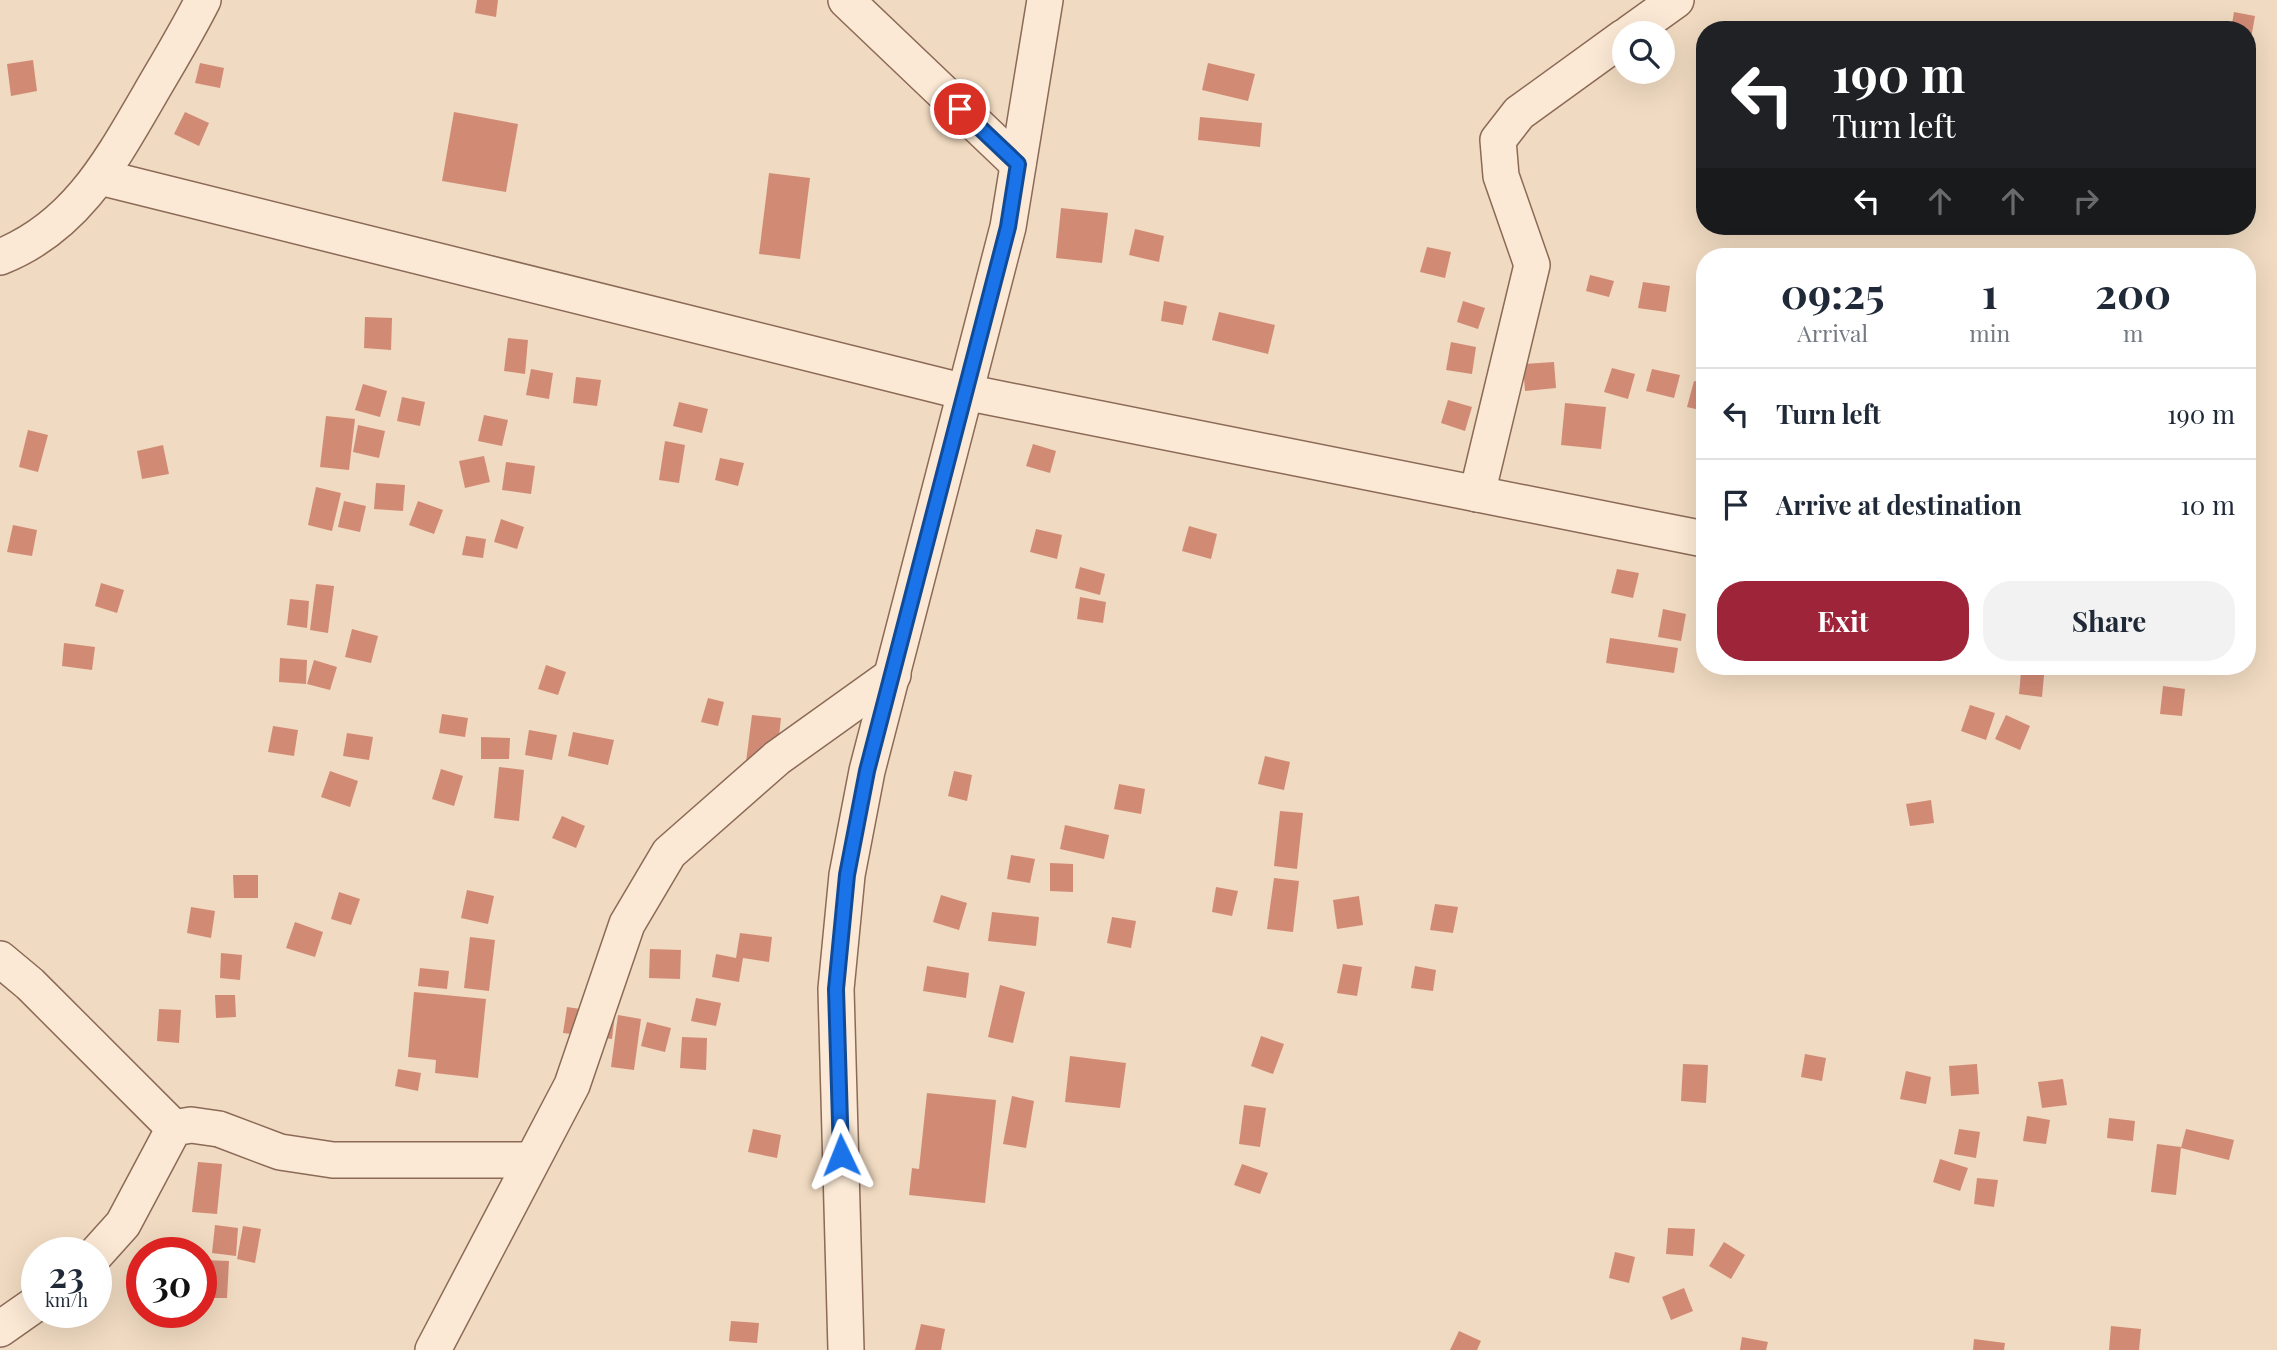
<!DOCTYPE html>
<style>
:root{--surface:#fff;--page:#f2f2f3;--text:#1f2937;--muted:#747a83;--line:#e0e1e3;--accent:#9e243a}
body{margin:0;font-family:"Playfair Display",serif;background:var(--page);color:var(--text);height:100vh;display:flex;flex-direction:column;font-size:26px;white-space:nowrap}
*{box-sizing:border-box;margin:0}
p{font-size:23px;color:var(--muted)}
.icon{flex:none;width:38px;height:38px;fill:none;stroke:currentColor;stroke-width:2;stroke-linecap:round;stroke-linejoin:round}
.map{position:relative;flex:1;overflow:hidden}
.panel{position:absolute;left:1696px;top:248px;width:560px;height:427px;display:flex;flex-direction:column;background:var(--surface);border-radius:28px;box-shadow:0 7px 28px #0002}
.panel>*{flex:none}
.banner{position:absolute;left:1696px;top:21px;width:560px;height:214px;border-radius:28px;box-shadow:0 7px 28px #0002;background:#202124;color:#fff;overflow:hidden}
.fabs{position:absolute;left:1612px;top:21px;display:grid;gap:14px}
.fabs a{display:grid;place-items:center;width:63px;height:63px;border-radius:50%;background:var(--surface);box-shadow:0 7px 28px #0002;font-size:35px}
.speed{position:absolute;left:21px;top:1237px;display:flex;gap:14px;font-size:35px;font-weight:700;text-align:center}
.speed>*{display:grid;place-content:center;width:91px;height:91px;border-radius:50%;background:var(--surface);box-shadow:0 7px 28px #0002;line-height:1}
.speed small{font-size:18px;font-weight:400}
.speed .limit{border:10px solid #d22;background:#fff;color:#111}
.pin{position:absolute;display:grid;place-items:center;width:60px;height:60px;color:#fff;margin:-30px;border:4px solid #fff;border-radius:50%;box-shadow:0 2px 7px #0007}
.me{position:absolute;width:77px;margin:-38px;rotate:358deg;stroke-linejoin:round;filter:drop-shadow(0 0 5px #0008)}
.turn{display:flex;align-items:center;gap:24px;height:147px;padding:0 21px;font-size:32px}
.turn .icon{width:91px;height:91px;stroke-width:2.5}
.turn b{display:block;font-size:49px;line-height:60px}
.lanes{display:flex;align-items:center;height:66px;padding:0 21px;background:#0003;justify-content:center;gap:35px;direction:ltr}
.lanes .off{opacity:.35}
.eta{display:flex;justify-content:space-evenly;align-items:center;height:119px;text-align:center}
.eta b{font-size:42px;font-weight:700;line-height:49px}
.action{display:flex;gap:14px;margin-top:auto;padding:14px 21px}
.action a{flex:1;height:80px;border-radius:28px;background:var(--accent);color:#fff;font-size:28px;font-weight:700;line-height:80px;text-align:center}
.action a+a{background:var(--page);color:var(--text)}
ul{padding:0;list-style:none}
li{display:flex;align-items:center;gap:21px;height:91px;padding:0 21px;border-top:2px solid var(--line)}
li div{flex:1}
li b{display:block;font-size:26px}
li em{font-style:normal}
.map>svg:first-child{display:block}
</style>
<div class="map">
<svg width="2277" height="1350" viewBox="0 0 2277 1350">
<rect width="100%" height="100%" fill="#f0dac1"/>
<g fill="#d18b75">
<polygon points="477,0 498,0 496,17 475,13"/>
<polygon points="2234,12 2255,16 2248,55 2247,30 2231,30"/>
<polygon points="33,60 37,91 11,96 7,64"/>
<polygon points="200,63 224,68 220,88 195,83"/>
<polygon points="1208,63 1255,74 1248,101 1202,90"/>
<polygon points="185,112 209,123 199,146 174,134"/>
<polygon points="454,112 518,124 506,192 442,181"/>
<polygon points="1200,117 1262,123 1260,147 1198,140"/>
<polygon points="769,173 810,178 800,259 759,254"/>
<polygon points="1061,208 1108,213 1102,263 1056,258"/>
<polygon points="1135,229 1164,236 1159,262 1129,255"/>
<polygon points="1427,247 1451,252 1445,278 1420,272"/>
<polygon points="1590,275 1614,281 1609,297 1586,291"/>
<polygon points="1643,282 1670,286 1666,312 1638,308"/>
<polygon points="1164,301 1187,306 1183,325 1161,321"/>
<polygon points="1463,301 1485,308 1478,329 1457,322"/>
<polygon points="1219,312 1275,325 1268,354 1212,340"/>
<polygon points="365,317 392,318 391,350 364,348"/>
<polygon points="508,338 528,340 525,374 504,371"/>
<polygon points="1451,342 1476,347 1472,374 1446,370"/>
<polygon points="1554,362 1556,388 1525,391 1523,364"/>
<polygon points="1612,368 1635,374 1628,399 1604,392"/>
<polygon points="531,369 553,373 549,399 526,395"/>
<polygon points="1652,369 1680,375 1674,398 1646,391"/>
<polygon points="576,377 601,380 597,406 573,403"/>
<polygon points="1694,381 1704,383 1704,411 1687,407"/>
<polygon points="363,384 387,391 380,417 355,410"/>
<polygon points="402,397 425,402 420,426 397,421"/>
<polygon points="1448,400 1472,407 1465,431 1441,423"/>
<polygon points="679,402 708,409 702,433 673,426"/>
<polygon points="1565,403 1606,407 1601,449 1561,445"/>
<polygon points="484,415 508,420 502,446 478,441"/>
<polygon points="326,416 355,419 349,470 320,467"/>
<polygon points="358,425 385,431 379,458 353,452"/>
<polygon points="28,430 48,435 38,472 19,467"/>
<polygon points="665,441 685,445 679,483 659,480"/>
<polygon points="1033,444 1056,451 1050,473 1026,466"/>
<polygon points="163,445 169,474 142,479 137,451"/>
<polygon points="484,456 490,482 465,488 459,461"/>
<polygon points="720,458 744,463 738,486 715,480"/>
<polygon points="506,462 535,466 531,494 502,490"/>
<polygon points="376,483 405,485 403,511 374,509"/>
<polygon points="316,487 341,493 332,531 308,525"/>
<polygon points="344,501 366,506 360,532 338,527"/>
<polygon points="418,501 443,510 434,534 409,525"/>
<polygon points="501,519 524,527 517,549 494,542"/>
<polygon points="13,525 37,530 32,556 7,552"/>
<polygon points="1189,526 1217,534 1211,559 1182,551"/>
<polygon points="1036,529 1062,535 1057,559 1030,552"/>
<polygon points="466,536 486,539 483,558 462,555"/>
<polygon points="1080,567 1105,574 1100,595 1075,588"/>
<polygon points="1617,569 1639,573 1633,598 1611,593"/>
<polygon points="101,583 124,590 117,613 95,606"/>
<polygon points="316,584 334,586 328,633 310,630"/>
<polygon points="1080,597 1106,602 1103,623 1077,619"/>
<polygon points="290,599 309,601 307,628 287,625"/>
<polygon points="1663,609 1686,614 1681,641 1658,637"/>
<polygon points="352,629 378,636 371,663 345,657"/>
<polygon points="1610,638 1678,648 1674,673 1606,663"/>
<polygon points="64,643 95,647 92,670 62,666"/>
<polygon points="280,658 307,660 306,684 279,682"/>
<polygon points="314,660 337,667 330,690 307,684"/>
<polygon points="546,665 566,672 558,695 538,689"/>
<polygon points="2021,672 2044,675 2042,697 2019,694"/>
<polygon points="2163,686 2185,689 2182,716 2160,714"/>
<polygon points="708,698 724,702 718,726 701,722"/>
<polygon points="1970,705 1995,713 1986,740 1961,731"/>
<polygon points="442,714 468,718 465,737 439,733"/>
<polygon points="752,715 781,718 775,773 745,770"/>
<polygon points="2006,715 2030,726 2020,750 1995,739"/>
<polygon points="273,726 298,730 294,756 268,752"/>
<polygon points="529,730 557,735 552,760 525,755"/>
<polygon points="573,732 614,740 608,765 568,756"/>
<polygon points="347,733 373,737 369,760 343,756"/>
<polygon points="481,737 510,738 509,759 481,759"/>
<polygon points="1265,756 1290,762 1284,790 1258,784"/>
<polygon points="499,767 524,770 519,821 494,818"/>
<polygon points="441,769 463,776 454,806 432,799"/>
<polygon points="330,771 358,781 350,807 321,797"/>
<polygon points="954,771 972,775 967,801 948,796"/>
<polygon points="1119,784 1145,789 1141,814 1114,809"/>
<polygon points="1931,800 1934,823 1910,826 1906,804"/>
<polygon points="1280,811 1303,813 1297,869 1274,866"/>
<polygon points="562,816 585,826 576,848 552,838"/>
<polygon points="1065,825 1109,835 1104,859 1060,849"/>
<polygon points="1011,855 1035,859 1030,883 1007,879"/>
<polygon points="1050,863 1073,864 1073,892 1050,891"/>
<polygon points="233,875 258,875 258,898 234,898"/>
<polygon points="1274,878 1299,881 1293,932 1267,929"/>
<polygon points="1216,887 1238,891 1232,916 1212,912"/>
<polygon points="467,890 494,896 488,924 461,918"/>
<polygon points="339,892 360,899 351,925 331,919"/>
<polygon points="941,895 967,903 959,930 933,922"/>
<polygon points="1359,896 1363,925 1337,929 1333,900"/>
<polygon points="1435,904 1458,907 1453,933 1430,930"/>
<polygon points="191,907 215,911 211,938 187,933"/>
<polygon points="992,912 1039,917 1036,946 988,941"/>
<polygon points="1112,917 1136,921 1131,948 1107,943"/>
<polygon points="295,922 323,932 315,957 286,948"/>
<polygon points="740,933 772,937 769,962 743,958 739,982 712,977 716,954 736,958"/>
<polygon points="470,937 495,940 489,991 464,988"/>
<polygon points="650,949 681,950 680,979 649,978"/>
<polygon points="221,953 242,955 240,980 220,978"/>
<polygon points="1343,964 1362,967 1357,996 1337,993"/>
<polygon points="927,966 969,973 966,998 923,991"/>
<polygon points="1415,966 1436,970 1433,991 1411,988"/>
<polygon points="420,968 449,971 447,989 418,986"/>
<polygon points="1000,985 1025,992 1013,1043 988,1037"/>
<polygon points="414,992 486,999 478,1078 435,1073 436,1060 408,1057"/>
<polygon points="215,995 235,995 236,1017 216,1018"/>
<polygon points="696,998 721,1003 716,1026 691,1021"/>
<polygon points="567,1007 615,1014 612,1039 563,1033"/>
<polygon points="159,1009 181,1010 179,1043 157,1041"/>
<polygon points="618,1015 641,1019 634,1070 611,1067"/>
<polygon points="647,1022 671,1028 665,1052 641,1046"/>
<polygon points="1261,1036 1284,1044 1273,1074 1251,1066"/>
<polygon points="682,1037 707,1038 706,1070 680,1068"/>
<polygon points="1805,1054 1826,1058 1822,1081 1801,1077"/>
<polygon points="1070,1056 1126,1063 1120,1108 1065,1102"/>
<polygon points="1683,1064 1708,1065 1706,1103 1681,1101"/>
<polygon points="1977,1064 1979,1094 1951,1096 1949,1066"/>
<polygon points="398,1069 421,1073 418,1091 395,1086"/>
<polygon points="1906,1071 1931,1077 1926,1104 1900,1099"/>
<polygon points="2063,1079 2067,1105 2042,1108 2038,1082"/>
<polygon points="927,1093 996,1100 985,1203 909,1195 912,1168 919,1169"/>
<polygon points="1012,1096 1034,1101 1026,1148 1003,1144"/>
<polygon points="1244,1105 1266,1108 1260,1147 1239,1144"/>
<polygon points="2027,1116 2050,1120 2046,1144 2023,1141"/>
<polygon points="2109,1118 2135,1121 2133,1141 2107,1138"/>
<polygon points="753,1129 781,1135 777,1158 748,1152"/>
<polygon points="1959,1129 1980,1132 1976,1158 1954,1154"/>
<polygon points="2186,1129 2234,1140 2229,1160 2181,1148"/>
<polygon points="2157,1144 2181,1147 2176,1195 2151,1192"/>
<polygon points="1940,1159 1968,1168 1960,1191 1933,1182"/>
<polygon points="198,1162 222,1164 217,1214 192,1212"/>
<polygon points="1242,1164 1268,1173 1260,1194 1234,1185"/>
<polygon points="1977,1178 1998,1180 1994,1207 1974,1204"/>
<polygon points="215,1225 238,1228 236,1256 212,1253"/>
<polygon points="243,1226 261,1229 255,1263 237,1259"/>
<polygon points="1668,1228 1695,1229 1693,1256 1666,1254"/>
<polygon points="1724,1242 1745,1255 1731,1279 1709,1266"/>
<polygon points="1615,1252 1635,1257 1629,1283 1609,1278"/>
<polygon points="203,1260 229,1261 227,1298 203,1298"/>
<polygon points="1684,1288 1693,1311 1671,1320 1662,1297"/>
<polygon points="731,1321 759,1323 757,1343 729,1341"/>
<polygon points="921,1324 945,1329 941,1350 915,1350"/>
<polygon points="2111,1326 2141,1329 2139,1350 2109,1350"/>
<polygon points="1459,1331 1481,1341 1477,1350 1450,1350"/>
<polygon points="1742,1337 1768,1342 1766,1350 1740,1350"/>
<polygon points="1974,1339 2005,1343 2004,1350 1973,1350"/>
</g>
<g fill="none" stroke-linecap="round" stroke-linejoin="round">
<defs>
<g id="minor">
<polyline points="846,0 1018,164"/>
<polyline points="1630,33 1676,0"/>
<polyline points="100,177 965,392 1704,539"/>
<path d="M0 257C76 227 111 161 150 94 168 63 187 32 203 0"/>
<polyline points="1477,494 1532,265 1501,176 1498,140 1519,113 1624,37"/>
<polyline points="0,959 30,984 174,1128"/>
<polyline points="96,1254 123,1224 174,1128 191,1125 219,1129 280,1152 333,1160 532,1160"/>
<polyline points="0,1329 37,1303"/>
<polyline points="433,1350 572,1085 627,924 669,853 777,758 893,675"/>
<polyline points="846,1350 836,989 847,875 867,771 1008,227 1045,0"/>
</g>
</defs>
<use href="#minor" stroke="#8b6a57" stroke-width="38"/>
<use href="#minor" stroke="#fbe9d5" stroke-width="35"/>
</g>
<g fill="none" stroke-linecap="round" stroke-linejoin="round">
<defs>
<polyline id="route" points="841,1155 836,989 847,875 867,771 1008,227 1018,164 960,109"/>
</defs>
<use href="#route" stroke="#114b97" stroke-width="18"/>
<use href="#route" stroke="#1a73e8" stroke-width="12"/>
</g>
</svg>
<div class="fabs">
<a><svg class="icon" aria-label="search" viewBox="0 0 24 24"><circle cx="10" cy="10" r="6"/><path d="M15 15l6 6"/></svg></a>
</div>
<div class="speed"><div>23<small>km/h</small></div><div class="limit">30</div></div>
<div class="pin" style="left:960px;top:109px;background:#d93025"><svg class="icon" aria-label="arrive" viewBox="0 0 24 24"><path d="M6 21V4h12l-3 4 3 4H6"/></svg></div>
<svg class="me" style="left:841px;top:1155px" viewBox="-20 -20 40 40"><path d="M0-17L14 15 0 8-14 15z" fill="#1a73e8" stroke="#fff" stroke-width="4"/></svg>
<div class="banner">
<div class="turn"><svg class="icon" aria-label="left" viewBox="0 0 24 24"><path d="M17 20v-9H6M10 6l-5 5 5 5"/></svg><div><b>190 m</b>Turn left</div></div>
<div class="lanes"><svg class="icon" aria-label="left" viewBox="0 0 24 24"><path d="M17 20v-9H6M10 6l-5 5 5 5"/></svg><svg class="icon off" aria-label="ahead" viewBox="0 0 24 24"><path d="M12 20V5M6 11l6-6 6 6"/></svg><svg class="icon off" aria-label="ahead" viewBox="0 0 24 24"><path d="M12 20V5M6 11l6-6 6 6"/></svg><svg class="icon off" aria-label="right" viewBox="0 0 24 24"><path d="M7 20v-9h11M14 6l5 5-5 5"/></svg></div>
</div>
<section class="panel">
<div class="eta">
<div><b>09:25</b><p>Arrival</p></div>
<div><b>1</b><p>min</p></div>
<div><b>200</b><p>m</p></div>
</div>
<ul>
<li><svg class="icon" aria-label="left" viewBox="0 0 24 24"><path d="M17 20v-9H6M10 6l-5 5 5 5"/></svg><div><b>Turn left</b></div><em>190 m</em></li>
<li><svg class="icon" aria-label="arrive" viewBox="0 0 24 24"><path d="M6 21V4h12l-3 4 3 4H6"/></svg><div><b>Arrive at destination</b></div><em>10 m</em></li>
</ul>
<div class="action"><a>Exit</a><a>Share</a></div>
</section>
</div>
